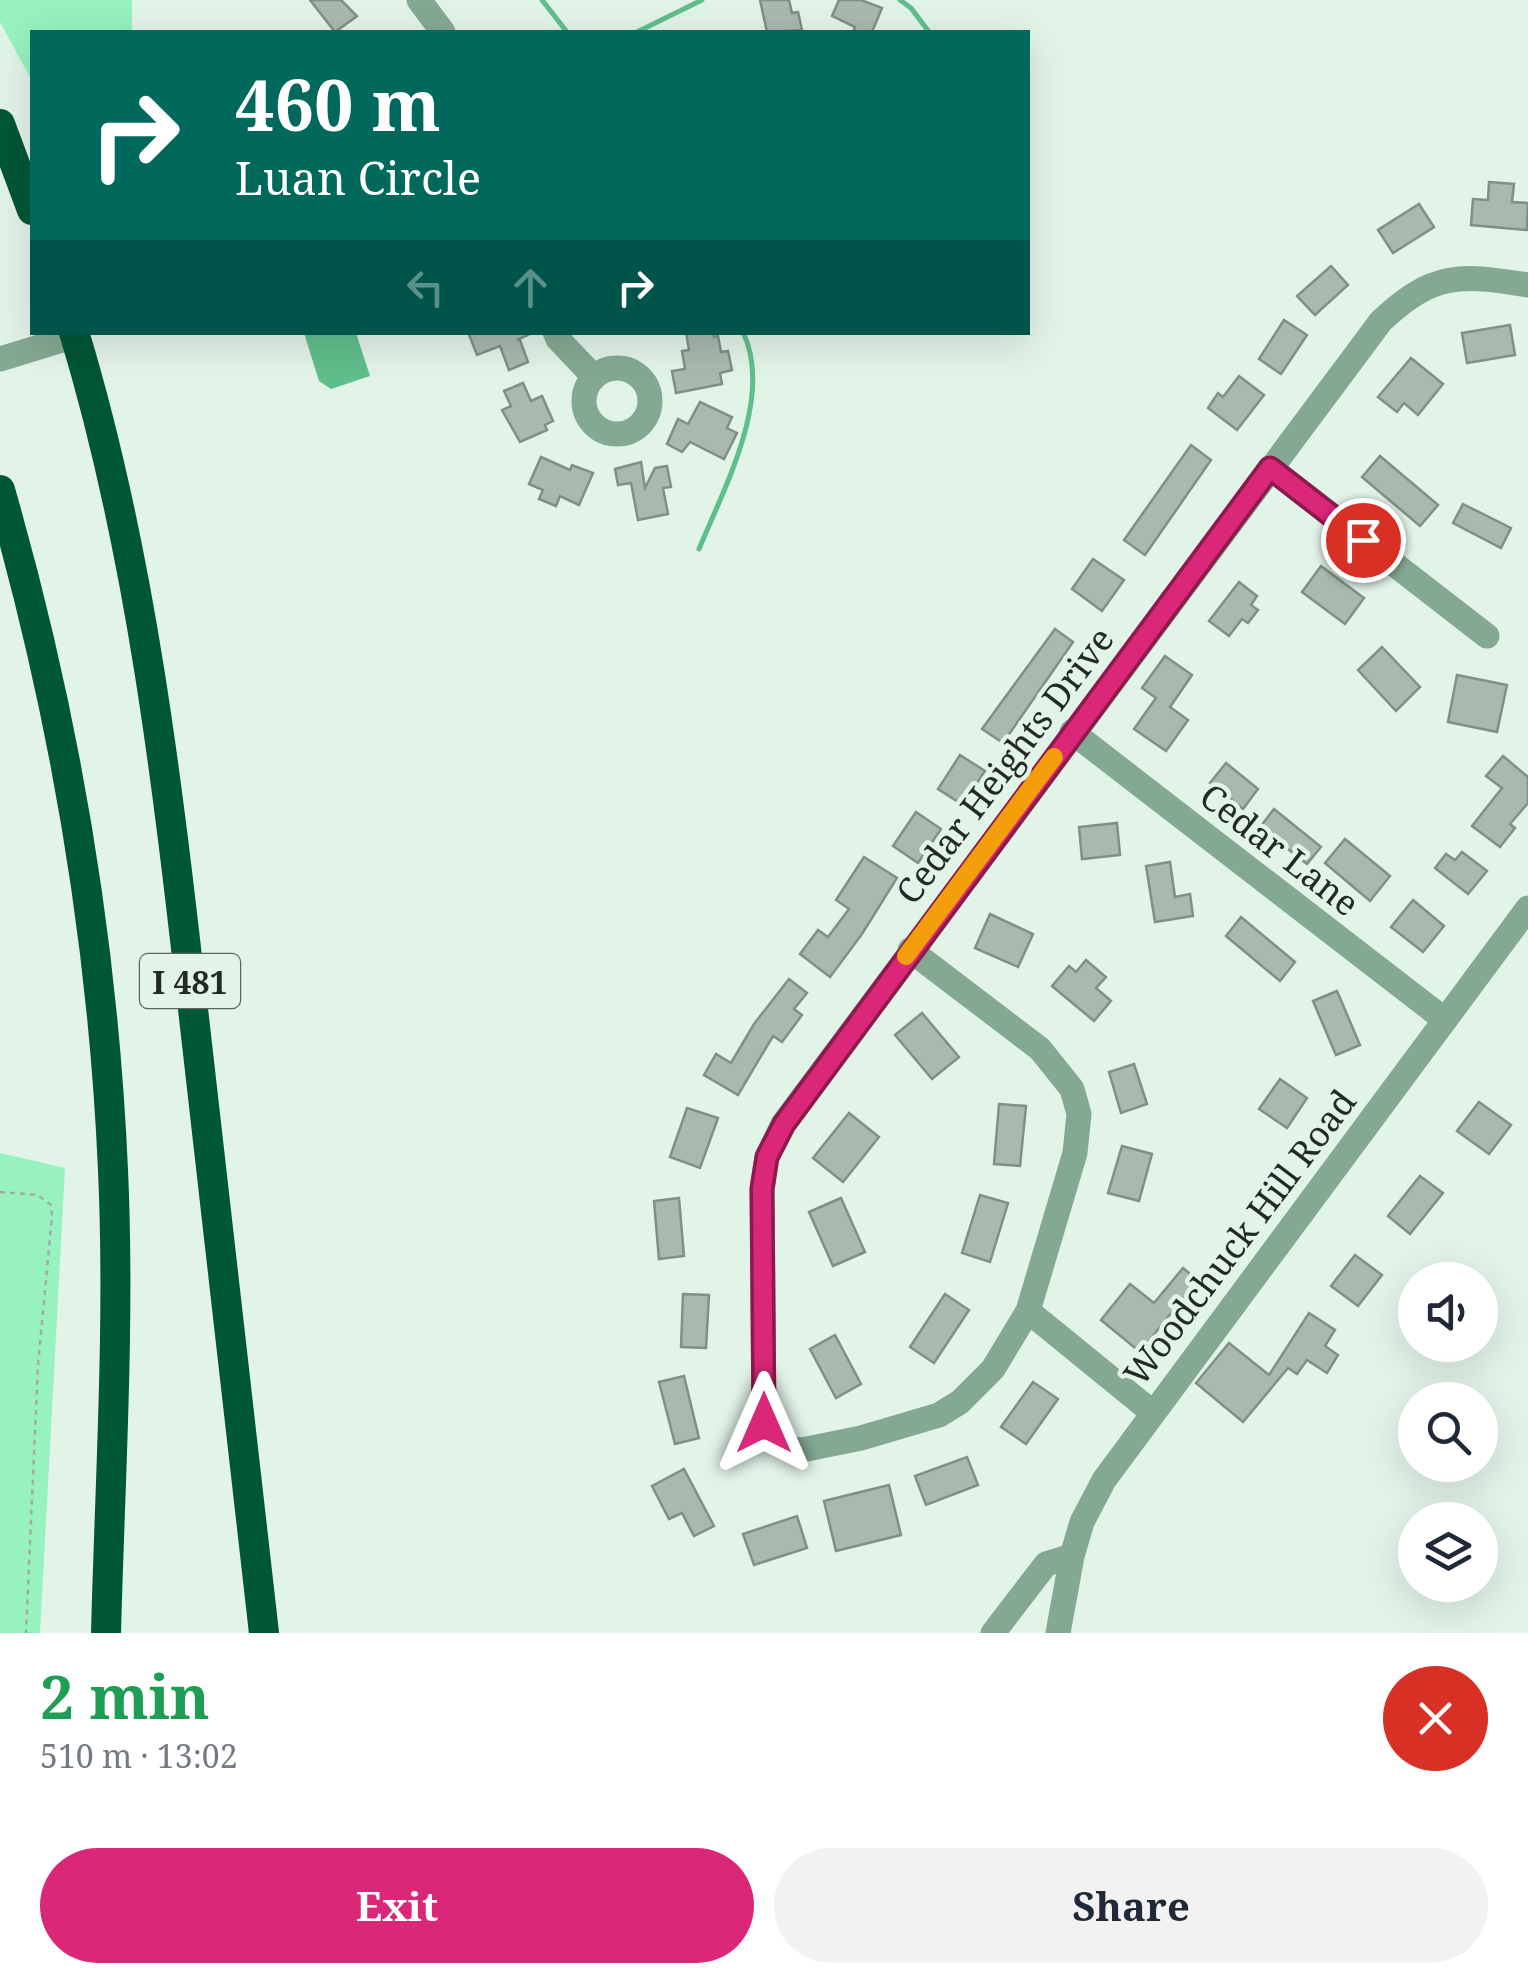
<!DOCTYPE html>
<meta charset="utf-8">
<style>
:root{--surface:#fff;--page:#f2f2f3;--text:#1f2937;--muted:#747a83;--accent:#db2777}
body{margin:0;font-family:"Noto Serif",serif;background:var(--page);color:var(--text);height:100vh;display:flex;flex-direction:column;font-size:38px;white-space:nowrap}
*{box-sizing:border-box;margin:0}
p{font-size:32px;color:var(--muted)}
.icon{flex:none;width:55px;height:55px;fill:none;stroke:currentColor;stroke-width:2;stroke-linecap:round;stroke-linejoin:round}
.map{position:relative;height:1633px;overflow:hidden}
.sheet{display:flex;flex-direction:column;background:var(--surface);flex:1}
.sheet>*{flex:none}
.banner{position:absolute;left:30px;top:30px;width:1000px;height:305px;border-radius:0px;box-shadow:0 10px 40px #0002;background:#00695c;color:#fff;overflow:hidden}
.fabs{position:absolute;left:1398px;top:1262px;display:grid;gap:20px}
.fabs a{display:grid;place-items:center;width:100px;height:100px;border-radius:50%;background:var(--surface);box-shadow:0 10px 40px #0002;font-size:50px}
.pin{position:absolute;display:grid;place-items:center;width:85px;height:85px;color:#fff;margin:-42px;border:5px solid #fff;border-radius:50%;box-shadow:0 2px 10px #0007}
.me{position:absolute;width:110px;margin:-55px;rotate:0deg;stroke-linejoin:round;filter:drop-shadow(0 0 8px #0008)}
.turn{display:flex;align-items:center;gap:35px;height:210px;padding:0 40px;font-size:45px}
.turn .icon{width:130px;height:130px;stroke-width:2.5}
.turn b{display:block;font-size:70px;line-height:85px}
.lanes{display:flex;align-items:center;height:95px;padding:0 40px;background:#0003;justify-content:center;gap:50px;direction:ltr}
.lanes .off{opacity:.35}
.round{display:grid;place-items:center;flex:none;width:105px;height:105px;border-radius:52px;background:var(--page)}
.headline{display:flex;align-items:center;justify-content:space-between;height:170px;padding:0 40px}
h1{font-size:60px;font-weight:700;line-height:75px;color:#1e9e55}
.button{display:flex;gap:20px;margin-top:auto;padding:20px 40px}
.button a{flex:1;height:115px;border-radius:60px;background:var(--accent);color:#fff;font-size:40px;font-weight:700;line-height:115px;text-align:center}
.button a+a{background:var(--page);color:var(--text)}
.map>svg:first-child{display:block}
</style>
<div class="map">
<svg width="1528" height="1633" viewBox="0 0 1528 1633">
<rect width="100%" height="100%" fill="#e2f3e8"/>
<g fill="#97f2bf">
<polygon points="0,0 132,0 132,32 32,32 32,81 0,22"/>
<polygon points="0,1153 65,1168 40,1633 0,1633"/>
</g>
<polygon fill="#60be8c" points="304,333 356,333 370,376 331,389 319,381"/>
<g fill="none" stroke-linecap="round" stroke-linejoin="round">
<g stroke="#60be8c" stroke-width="5">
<polyline points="542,0 567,32"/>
<polyline points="900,0 911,8 929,32"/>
<polyline points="637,32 702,0"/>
<path d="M699 549C724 488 774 397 743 332"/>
</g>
</g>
<g fill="#a9b9af" stroke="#819087" stroke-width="2.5">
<polygon points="310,0 341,0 357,16 335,32"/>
<polygon points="760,0 789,0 792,13 798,12 802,30 767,32"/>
<polygon points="839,0 861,0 882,8 872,32 853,32 855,27 832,16"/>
<polygon points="1489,182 1514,184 1512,202 1528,203 1527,230 1471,225 1473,199 1488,200"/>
<polygon points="1419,204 1434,227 1393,253 1378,230"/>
<polygon points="1331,266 1348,285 1315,315 1297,296"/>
<polygon points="1284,320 1307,335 1281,374 1259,359"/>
<polygon points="1510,325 1515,355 1467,363 1462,333"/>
<polygon points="468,332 534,332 517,340 520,340 528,362 509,370 500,346 477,355"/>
<polygon points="686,332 713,332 714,337 718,336 721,352 728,351 732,370 720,373 722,384 676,393 672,371 685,369 682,351 689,350"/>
<polygon points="1411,358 1443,384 1418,415 1404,403 1397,412 1378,397"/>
<polygon points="1239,376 1264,395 1237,430 1208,408 1218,393 1223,397"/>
<polygon points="523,383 531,401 542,396 553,421 545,425 547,430 520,442 502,410 511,406 504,391"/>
<polygon points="700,402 732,417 727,428 737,433 724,459 690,442 682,452 667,444 678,419 688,424"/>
<polygon points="1191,445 1211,460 1145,555 1124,540"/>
<polygon points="1380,456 1438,505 1420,526 1362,477"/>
<polygon points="541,457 570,470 572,465 593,473 579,505 560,496 556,506 539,499 543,490 529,484"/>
<polygon points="641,462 645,488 655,468 667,466 671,487 663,488 668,514 638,520 631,483 618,485 615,469"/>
<polygon points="1463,504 1511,528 1501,548 1453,523"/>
<polygon points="1093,559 1124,580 1102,611 1072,589"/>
<polygon points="1321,566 1364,598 1345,624 1302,592"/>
<polygon points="1239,582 1257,596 1251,605 1258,610 1248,623 1242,619 1229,636 1209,621"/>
<polygon points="1055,629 1073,642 1003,743 982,729"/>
<polygon points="1382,647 1420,687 1396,711 1358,670"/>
<polygon points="1165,656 1192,675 1170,707 1188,720 1166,751 1134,729 1156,698 1142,688"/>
<polygon points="1457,675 1507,685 1497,732 1448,722"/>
<polygon points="960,755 985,771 963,805 938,789"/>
<polygon points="1503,756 1528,777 1528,803 1510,824 1515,828 1500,847 1472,826 1502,788 1486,776"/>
<polygon points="1226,763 1258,789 1243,809 1210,783"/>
<polygon points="1274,809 1321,847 1307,864 1260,827"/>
<polygon points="916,812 941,829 918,863 893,846"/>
<polygon points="1117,823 1120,855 1082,859 1079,827"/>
<polygon points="1345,839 1390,876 1370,901 1325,863"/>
<polygon points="1462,852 1487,871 1468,894 1435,868 1446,854 1455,860"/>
<polygon points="864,857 897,878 862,934 830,977 800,954 818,930 828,937 849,909 836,900"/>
<polygon points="1170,862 1175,897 1190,894 1193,916 1155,922 1146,866"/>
<polygon points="1413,900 1444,926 1423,952 1391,927"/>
<polygon points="990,914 1033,934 1018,967 975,948"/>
<polygon points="1241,917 1295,962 1280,981 1226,936"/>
<polygon points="1086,960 1106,977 1096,988 1111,1001 1094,1021 1052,986 1069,966 1076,972"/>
<polygon points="789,979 807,993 794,1009 802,1015 782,1042 773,1036 738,1095 704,1075 716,1054 731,1063 754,1024"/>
<polygon points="1337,991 1360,1045 1336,1055 1313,1001"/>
<polygon points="922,1013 959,1057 932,1079 895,1035"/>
<polygon points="1134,1064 1147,1104 1121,1113 1109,1072"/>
<polygon points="1280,1079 1307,1098 1287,1128 1259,1109"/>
<polygon points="1479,1102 1511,1125 1489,1154 1457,1131"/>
<polygon points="999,1104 1026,1106 1020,1166 994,1164"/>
<polygon points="687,1108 718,1118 700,1168 670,1157"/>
<polygon points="849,1113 879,1137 843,1182 813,1158"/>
<polygon points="1122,1146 1152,1154 1139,1201 1108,1193"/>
<polygon points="1420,1176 1443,1193 1410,1234 1388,1216"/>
<polygon points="980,1195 1008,1203 990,1262 962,1253"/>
<polygon points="679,1198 684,1256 659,1259 654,1201"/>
<polygon points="841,1198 865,1252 833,1266 809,1212"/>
<polygon points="1355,1255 1382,1275 1358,1306 1331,1286"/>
<polygon points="1183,1268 1202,1284 1180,1310 1176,1307 1140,1352 1101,1320 1130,1284 1154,1303"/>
<polygon points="683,1294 709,1295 706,1348 681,1347"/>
<polygon points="945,1294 969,1310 934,1363 910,1347"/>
<polygon points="1309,1313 1335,1330 1325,1346 1338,1355 1327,1373 1307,1360 1297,1374 1288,1368 1243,1422 1196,1383 1229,1343 1269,1375"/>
<polygon points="835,1335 861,1384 836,1398 810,1349"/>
<polygon points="684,1376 699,1438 675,1444 659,1382"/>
<polygon points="1033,1382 1058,1399 1026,1444 1001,1427"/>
<polygon points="967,1457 978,1485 926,1505 915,1476"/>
<polygon points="684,1469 714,1526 694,1536 682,1513 669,1519 652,1486"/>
<polygon points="889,1485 901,1535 836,1551 824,1501"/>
<polygon points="797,1516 807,1548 754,1565 743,1534"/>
</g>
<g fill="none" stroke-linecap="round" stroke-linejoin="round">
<polyline stroke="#9faca4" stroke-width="2.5" stroke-dasharray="5 5" stroke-linecap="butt" points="0,1192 38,1195 51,1205 52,1216 38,1365 26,1633"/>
<g stroke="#84a993" stroke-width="25">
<polyline points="419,0 443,32"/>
<polyline points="555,332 558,339 594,377"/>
<polyline points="0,359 75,336"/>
<circle cx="617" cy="401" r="33"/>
<polyline points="1270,468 1487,636"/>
<polyline points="1072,732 1445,1020"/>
<path d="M910 950 1040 1049 1072 1089 1079 1114 1075 1153 1028 1311 993 1369 960 1402 939 1415 861 1438 802 1450 789 1449 769 1437 764 1423 762 1189 767 1157 783 1124 1381 321C1433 272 1460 274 1528 285"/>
<polyline points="1028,1311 1152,1412"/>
<polyline points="993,1633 1046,1564 1072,1556"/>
<polyline points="1058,1633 1072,1556 1082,1522 1104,1480 1528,908"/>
</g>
<g stroke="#005734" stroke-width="30">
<polyline points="0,124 32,210"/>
<path d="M74 332C141 553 167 781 193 1009 217 1217 240 1425 264 1633"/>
<path d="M0 490C63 709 103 941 113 1170 120 1324 110 1479 106 1633"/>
</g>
</g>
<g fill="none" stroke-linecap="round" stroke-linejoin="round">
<defs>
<polyline id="route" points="764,1423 762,1189 767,1157 784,1124 1270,468 1363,540"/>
</defs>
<use href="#route" stroke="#8e194d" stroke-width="25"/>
<use href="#route" stroke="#db2777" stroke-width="18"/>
<polyline stroke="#f59e0b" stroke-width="18" points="906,956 1054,757"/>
</g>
<g text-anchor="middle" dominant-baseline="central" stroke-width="9" stroke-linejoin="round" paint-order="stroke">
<rect fill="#e2f3e8" stroke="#5c6660" stroke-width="2.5" x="140" y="954" width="100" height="54" rx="8"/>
<g font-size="32" font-weight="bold" fill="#232925">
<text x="190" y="981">I 481</text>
</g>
<g font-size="35" fill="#232925" stroke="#e2f3e8">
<text transform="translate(1004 765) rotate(-53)">Cedar Heights Drive</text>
<text transform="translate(1280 849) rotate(38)">Cedar Lane</text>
<text transform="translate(1239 1237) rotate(-53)">Woodchuck Hill Road</text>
</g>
</g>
</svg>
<div class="fabs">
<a><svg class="icon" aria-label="sound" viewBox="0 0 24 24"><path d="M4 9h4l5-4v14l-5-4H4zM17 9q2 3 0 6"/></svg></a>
<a><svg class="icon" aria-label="search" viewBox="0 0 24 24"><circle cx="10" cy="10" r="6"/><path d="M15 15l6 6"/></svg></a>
<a><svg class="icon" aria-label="layers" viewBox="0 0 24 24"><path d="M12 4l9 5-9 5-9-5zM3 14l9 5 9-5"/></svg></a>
</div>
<div class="pin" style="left:1363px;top:540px;background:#d93025"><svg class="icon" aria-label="arrive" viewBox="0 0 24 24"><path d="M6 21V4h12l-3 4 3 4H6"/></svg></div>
<svg class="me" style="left:764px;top:1423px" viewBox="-20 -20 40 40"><path d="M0-17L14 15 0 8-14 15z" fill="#db2777" stroke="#fff" stroke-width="4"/></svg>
<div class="banner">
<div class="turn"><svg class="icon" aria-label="right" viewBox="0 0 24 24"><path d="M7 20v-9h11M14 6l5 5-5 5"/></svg><div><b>460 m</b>Luan Circle</div></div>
<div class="lanes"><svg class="icon off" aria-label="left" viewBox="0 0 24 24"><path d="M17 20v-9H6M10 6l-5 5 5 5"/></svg><svg class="icon off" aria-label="ahead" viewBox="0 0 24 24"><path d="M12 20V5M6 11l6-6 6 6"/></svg><svg class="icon" aria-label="right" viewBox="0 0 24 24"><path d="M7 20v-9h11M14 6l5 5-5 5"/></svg></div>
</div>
</div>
<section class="sheet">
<div class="headline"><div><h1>2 min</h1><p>510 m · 13:02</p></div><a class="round" style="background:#d93025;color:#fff"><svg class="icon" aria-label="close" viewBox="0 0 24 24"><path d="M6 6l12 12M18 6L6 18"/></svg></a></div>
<div class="button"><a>Exit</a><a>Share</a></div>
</section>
